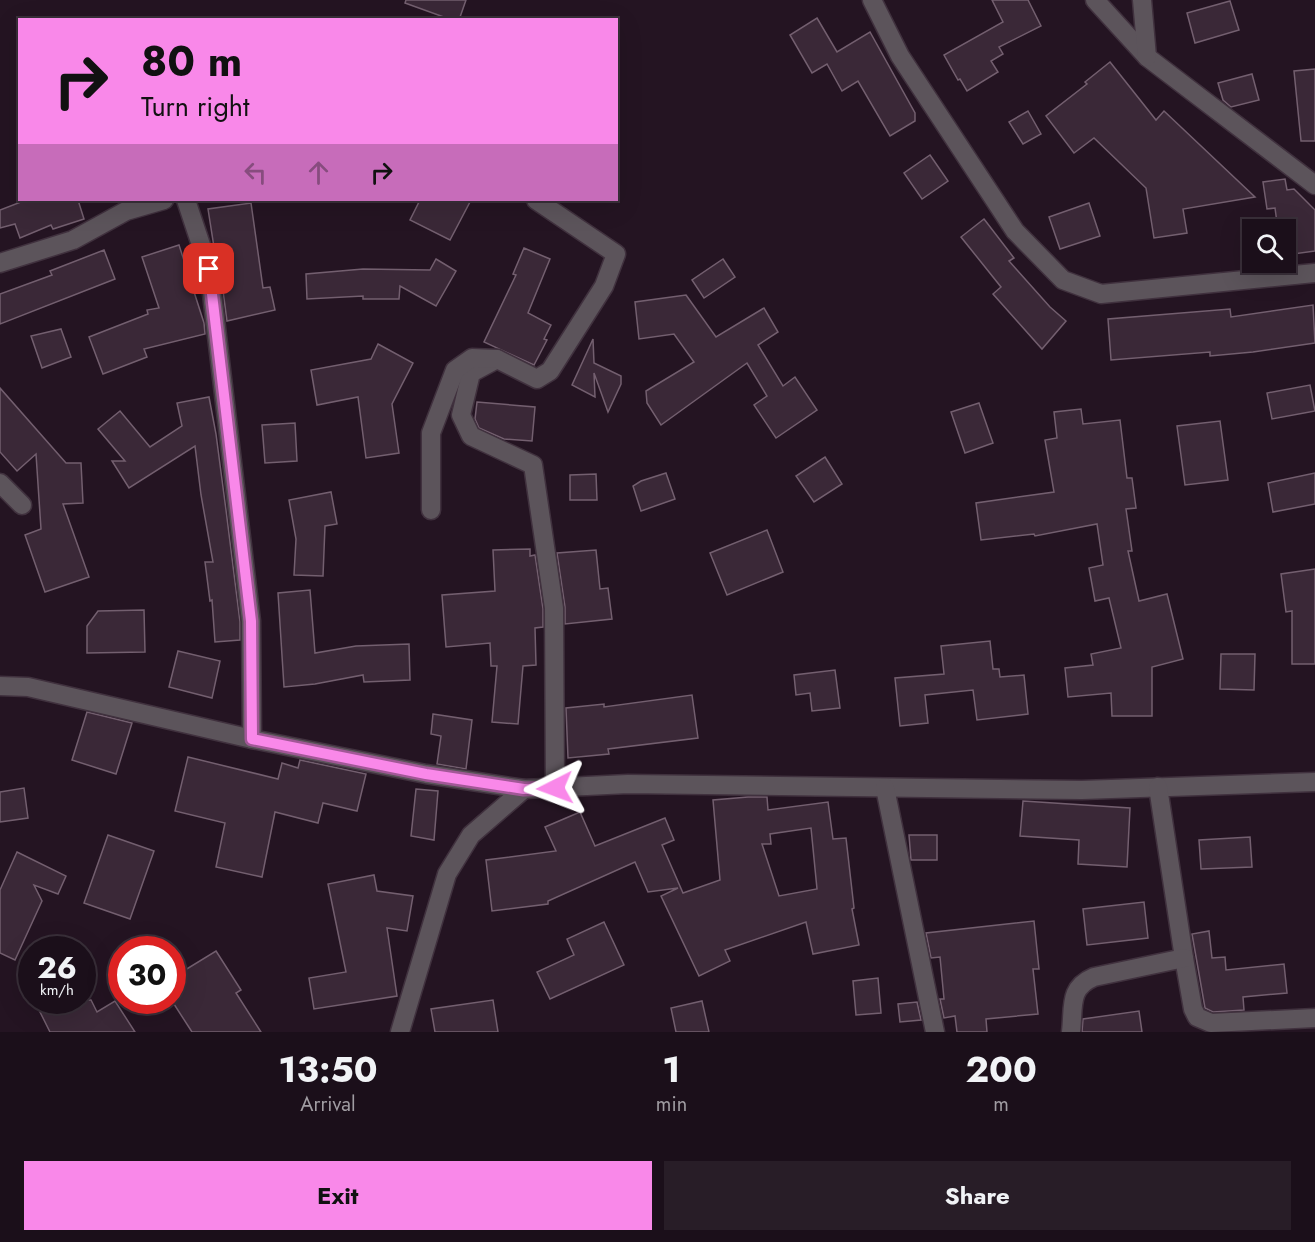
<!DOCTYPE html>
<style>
:root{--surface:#1b0f1a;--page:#281d27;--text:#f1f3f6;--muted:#a09ca2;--line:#392f39;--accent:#f988e9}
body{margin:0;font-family:Jost,sans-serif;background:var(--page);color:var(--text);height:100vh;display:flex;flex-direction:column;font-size:22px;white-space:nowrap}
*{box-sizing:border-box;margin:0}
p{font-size:20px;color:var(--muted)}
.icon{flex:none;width:33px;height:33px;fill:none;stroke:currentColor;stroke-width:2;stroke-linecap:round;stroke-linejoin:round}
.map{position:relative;height:1032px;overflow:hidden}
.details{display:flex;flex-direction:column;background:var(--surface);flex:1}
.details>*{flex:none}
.hud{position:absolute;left:18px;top:18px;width:600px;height:183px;border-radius:0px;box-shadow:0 6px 24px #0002,0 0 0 2px var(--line);background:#f988e9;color:#111;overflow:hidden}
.buttons{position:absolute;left:1242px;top:219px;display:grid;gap:12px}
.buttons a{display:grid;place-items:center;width:54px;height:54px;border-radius:0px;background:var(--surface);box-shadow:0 6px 24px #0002,0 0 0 2px var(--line);font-size:30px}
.speed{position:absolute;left:18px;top:936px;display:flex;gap:12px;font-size:30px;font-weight:700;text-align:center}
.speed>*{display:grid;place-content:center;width:78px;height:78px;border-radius:50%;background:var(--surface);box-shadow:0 6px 24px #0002,0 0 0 2px var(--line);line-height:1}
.speed small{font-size:15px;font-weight:400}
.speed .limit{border:9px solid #d22;background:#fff;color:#111}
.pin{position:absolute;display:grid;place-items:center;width:51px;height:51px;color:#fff;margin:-26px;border-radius:12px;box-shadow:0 3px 9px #0006}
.me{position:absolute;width:66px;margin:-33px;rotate:267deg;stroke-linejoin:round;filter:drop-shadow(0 0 4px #0008)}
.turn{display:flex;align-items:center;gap:21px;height:126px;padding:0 24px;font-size:27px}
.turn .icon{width:78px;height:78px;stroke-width:2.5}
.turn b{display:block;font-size:42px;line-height:51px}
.lanes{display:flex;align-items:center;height:57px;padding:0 24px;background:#0003;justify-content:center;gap:30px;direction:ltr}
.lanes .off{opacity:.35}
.eta{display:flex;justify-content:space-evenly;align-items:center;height:102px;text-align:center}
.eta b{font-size:36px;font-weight:700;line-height:42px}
.primary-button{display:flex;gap:12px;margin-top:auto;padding:12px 24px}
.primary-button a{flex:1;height:69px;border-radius:0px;background:var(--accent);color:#111;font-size:24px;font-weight:700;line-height:69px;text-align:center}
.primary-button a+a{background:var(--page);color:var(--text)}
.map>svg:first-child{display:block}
</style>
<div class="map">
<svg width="1315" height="1032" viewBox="0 0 1315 1032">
<rect width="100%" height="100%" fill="#241422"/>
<g fill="#3a2837" stroke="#735f6f" stroke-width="1.5" fill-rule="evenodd">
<polygon points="406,0 466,0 459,20 452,20 405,3"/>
<polygon points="992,0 1028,0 1041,26 999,47 1003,54 991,61 998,72 967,91 960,79 958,80 944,55 1003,22"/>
<polygon points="1230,1 1239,30 1195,43 1187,13"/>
<polygon points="817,18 837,52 870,32 915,113 915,121 890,136 858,81 842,91 827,64 812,73 790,35"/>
<polygon points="1110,62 1156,120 1164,111 1255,197 1183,209 1187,233 1154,238 1146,188 1094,138 1074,153 1046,116 1087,84 1085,82"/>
<polygon points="1315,69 1315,141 1301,141 1294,71"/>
<polygon points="1252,74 1259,100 1231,107 1223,100 1218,83"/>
<polygon points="1028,111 1041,134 1023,144 1009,122"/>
<polygon points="930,155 948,181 922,199 904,173"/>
<polygon points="1285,179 1287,190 1294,189 1315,210 1315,251 1286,255 1286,230 1278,230 1275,208 1267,209 1263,182"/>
<polygon points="26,200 78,200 84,219 53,229 51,225 20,238 15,224 0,228 0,210"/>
<polygon points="420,200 471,200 450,240 410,220"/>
<polygon points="251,203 263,288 270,287 275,310 227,321 220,268 214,247 208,209"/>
<polygon points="1089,203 1100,236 1060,249 1049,217"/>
<polygon points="984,219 1014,258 1009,261 1050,307 1066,321 1042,349 993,294 1001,287 961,237"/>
<polygon points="179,245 204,323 205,334 144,349 147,357 103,374 89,337 148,314 147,310 159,308 142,257"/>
<polygon points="524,248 550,259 528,313 551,325 544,339 547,340 534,365 484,342 516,275 513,274"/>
<polygon points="104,250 115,279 0,324 0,294 52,275 50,271"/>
<polygon points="436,259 456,271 436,306 400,286 399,299 363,299 363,296 307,299 306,274 363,269 430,270"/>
<polygon points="723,259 735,277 704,298 692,280"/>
<polygon points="686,295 716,337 764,308 778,332 758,345 783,386 795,377 817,410 776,438 754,405 767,396 747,363 661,425 647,403 646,391 694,362 674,334 639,339 635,302"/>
<polygon points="1313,305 1315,343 1253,352 1210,356 1210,352 1111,360 1108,319 1230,309 1231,317"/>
<polygon points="61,329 71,357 42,368 31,336"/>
<polygon points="593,339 594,363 621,376 621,384 608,412 594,373 595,397 572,385"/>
<polygon points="378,344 413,363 392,404 399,453 366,458 358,397 317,405 311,370 371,359"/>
<polygon points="1310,385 1315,411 1272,419 1267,393"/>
<polygon points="0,388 66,463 81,463 83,503 63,504 89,577 45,592 25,535 41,529 36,454 17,471 0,452"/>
<polygon points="209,397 216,434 226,510 240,622 240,640 215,642 212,600 210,601 205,562 213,562 201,495 195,446 129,488 112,461 125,461 98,429 120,411 150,447 182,426 177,403"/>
<polygon points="477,402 535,407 532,441 504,439 479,428 475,419"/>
<polygon points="979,403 993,443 965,453 951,412"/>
<polygon points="1081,409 1083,424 1120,420 1127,478 1132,478 1136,508 1126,509 1132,551 1128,551 1139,601 1167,594 1183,659 1152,667 1152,716 1112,716 1111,693 1068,697 1065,668 1093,665 1091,654 1121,648 1109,598 1095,601 1089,568 1103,565 1097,524 1035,536 1034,534 981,540 976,503 1054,492 1045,440 1057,438 1054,412"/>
<polygon points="1220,421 1228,480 1185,485 1177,426"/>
<polygon points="295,423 297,461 265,463 262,425"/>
<polygon points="825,457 842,484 814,502 796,476"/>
<polygon points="666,473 675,499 641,511 633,486 641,481"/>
<polygon points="1315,473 1315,504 1273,512 1268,483"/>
<polygon points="596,474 597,500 570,500 570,475"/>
<polygon points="331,492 337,524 325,526 323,576 294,575 296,539 289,500"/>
<polygon points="767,530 783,572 727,595 710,553"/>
<polygon points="530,549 530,556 535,555 543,609 543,627 535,628 536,665 523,666 518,724 492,722 497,666 491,666 490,643 446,647 442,595 495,591 493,550"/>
<polygon points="596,550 600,589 608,588 612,619 565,624 565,607 557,553"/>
<polygon points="1315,569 1315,664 1292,664 1292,611 1286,612 1281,574"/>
<polygon points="310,590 315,653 356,646 409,644 410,680 364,682 363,675 315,684 284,687 278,593"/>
<polygon points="144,610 145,652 87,653 87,626 98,611"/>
<polygon points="990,641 993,669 999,669 1000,677 1024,675 1028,714 977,720 973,690 925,695 928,723 900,726 895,678 944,674 941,646"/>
<polygon points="178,651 220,661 212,698 169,687"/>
<polygon points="1221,654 1255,654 1254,690 1220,689"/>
<polygon points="835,670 840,708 812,711 810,693 796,695 794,675"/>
<polygon points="692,695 698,738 608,749 609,754 568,758 566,708 604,704 604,707"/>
<polygon points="87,712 132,723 116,774 72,760"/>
<polygon points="433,714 472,720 466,769 437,764 441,736 431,734"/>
<polygon points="188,757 278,779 282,763 298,768 300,760 366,774 357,811 323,803 318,823 275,812 262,877 216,867 225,823 175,811"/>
<polygon points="24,788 28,818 0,822 0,792"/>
<polygon points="416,789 438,791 434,840 411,836"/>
<path d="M748 797H767L768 810 828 802 833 839 846 838 854 908 852 909 859 945 813 954 806 922 725 950 730 961 699 976 661 896 678 888 648 892 635 862 548 901V904L492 911 486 860 556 851 545 827 580 812 595 846 665 818 674 840 662 845 683 893 720 880 713 800ZM811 828 817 889 779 896 762 844H771L770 834Z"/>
<polygon points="1023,801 1130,808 1127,867 1078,864 1079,840 1020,836"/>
<polygon points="108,835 154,851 130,919 84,903"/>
<polygon points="909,835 937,835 937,860 911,860"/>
<polygon points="1250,837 1252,867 1201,869 1199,840"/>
<polygon points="17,852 66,876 58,894 34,885 42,901 15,960 0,953 0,890"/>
<polygon points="374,875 377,891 413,896 407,931 387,928 397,996 314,1009 309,978 346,972 328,884"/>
<polygon points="1144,902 1148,938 1087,945 1083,909"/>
<polygon points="1034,921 1039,969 1033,969 1038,1014 986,1019 987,1032 957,1032 955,1016 944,1018 940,999 944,999 940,957 931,958 926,933"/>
<polygon points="604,922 624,965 550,999 537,972 574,955 567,939"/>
<polygon points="1209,931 1212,958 1225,957 1226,970 1284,964 1287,993 1243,997 1244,1010 1213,1012 1205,1008 1192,934"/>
<polygon points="216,951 241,990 236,993 261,1032 192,1032 172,1001 172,978"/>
<polygon points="878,978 881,1013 856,1015 853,981"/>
<polygon points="34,1000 91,1000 97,1012 115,1001 135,1032 50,1032"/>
<polygon points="493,1000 498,1032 435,1032 431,1009"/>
<polygon points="702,1001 709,1032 676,1032 671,1008"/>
<polygon points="917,1002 921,1020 900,1022 898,1004"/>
<polygon points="1139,1011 1142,1032 1082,1032 1083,1019"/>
</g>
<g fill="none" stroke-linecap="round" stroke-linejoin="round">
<defs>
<g id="street">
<polyline points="872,0 900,56 1015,231 1063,280 1101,294 1315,273"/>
<polyline points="1095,0 1147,57 1315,185"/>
<polyline points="1142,0 1147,57"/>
<polyline points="186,200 209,269 251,621 252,739"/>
<polyline points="0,263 73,240 126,211 164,200"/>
<polyline points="497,359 471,373 461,415 471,436 533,465 554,608 555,788"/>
<polyline points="0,483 22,505"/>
<polyline points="431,510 431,433 455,370 472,358 497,359 537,379 550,371 604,286 616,254 536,200"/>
<polyline points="0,686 28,687 252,739 426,774 524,789 628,784 1082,790 1315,782"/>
<polyline points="1158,787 1184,958 1193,1009 1197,1017 1211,1023 1315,1018"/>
<polyline points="885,788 935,1032"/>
<polyline points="400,1032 447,874 471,835 524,789"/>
<path d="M1071 1032C1074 1007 1068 988 1094 977L1184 958"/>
</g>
</defs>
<use href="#street" stroke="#40313e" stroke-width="21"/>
<use href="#street" stroke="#5c545b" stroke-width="18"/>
</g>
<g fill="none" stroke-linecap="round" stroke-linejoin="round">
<defs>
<polyline id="route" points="209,269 251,621 252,739 426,774 524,789 555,788"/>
</defs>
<use href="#route" stroke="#a25897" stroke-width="15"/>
<use href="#route" stroke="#f988e9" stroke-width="10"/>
</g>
</svg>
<div class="buttons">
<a><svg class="icon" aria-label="search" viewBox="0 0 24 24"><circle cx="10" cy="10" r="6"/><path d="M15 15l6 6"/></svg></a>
</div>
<div class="speed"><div>26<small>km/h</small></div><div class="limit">30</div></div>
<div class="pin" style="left:209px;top:269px;background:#d93025"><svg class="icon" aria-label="arrive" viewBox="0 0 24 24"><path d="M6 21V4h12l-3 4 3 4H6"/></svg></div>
<svg class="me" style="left:555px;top:788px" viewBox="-20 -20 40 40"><path d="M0-17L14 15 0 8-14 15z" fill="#f988e9" stroke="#fff" stroke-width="4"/></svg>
<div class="hud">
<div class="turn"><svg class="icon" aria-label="right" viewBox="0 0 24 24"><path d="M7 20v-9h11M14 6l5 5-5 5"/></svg><div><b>80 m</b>Turn right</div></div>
<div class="lanes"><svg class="icon off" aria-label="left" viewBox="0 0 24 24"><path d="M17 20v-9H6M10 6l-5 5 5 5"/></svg><svg class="icon off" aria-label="ahead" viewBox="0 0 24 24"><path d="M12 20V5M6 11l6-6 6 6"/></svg><svg class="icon" aria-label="right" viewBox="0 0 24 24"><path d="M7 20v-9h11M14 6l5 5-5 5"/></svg></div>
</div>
</div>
<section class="details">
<div class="eta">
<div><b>13:50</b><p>Arrival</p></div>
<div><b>1</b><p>min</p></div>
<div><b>200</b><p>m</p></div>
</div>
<div class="primary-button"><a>Exit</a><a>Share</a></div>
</section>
